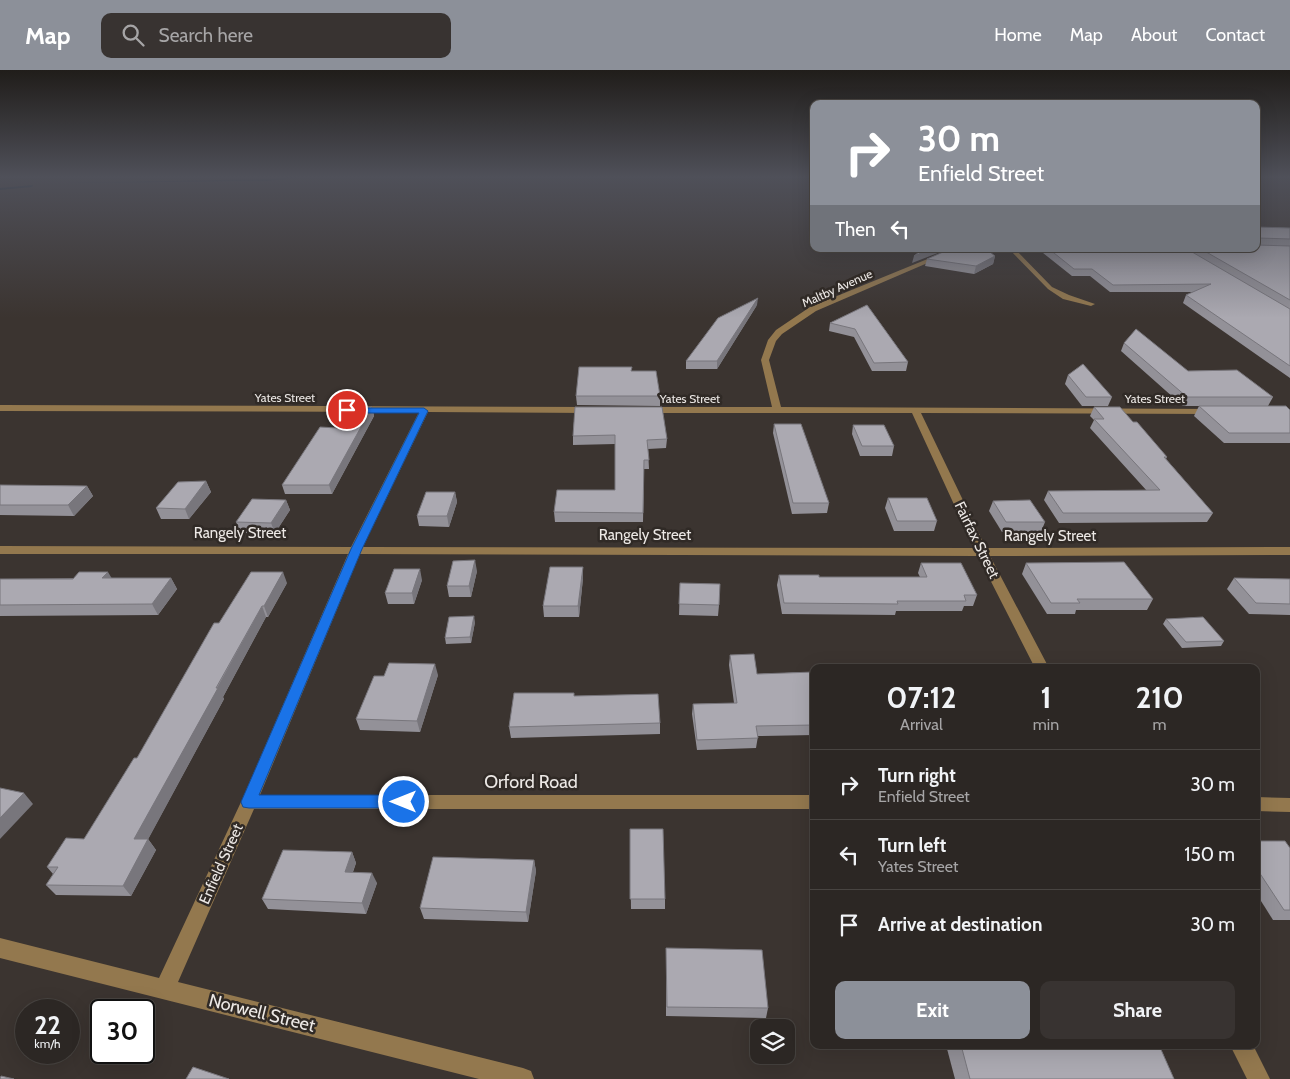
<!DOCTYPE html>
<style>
:root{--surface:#2c2724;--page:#383331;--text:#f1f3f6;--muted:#a6a5a6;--line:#484441;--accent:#8c9099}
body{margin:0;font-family:Cabin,sans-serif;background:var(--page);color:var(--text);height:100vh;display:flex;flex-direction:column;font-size:19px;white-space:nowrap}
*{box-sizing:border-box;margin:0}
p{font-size:16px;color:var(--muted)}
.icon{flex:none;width:28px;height:28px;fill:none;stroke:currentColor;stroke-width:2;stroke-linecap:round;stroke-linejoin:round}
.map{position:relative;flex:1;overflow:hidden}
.drawer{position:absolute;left:810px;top:594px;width:450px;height:385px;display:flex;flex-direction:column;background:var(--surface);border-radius:10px;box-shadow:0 5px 20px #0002,0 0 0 1px var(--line)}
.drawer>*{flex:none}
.top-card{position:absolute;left:810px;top:30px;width:450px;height:152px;border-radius:10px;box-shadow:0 5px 20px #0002,0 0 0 1px var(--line);background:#8c9099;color:#fff;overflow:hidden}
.fabs{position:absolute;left:750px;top:949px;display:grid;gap:10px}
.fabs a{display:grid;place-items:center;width:45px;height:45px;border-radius:10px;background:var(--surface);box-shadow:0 5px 20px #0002,0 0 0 1px var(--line);font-size:25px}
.speed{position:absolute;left:15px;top:929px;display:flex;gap:10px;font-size:25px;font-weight:700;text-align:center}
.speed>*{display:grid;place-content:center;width:65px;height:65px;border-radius:50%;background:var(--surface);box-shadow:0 5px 20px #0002,0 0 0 1px var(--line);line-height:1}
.speed small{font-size:12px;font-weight:400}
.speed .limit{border:2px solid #111;border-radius:8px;background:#fff;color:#111}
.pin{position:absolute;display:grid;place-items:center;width:42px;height:42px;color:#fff;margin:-21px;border:2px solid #fff;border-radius:50%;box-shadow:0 1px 5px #0007}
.me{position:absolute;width:55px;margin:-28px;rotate:270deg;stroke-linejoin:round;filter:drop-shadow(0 0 4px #0008)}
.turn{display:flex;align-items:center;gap:18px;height:105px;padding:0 25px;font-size:22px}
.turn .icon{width:65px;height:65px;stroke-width:2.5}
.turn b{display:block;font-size:35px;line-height:42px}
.then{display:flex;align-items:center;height:48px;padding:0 25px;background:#0003;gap:10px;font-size:19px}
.eta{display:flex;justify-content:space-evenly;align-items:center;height:85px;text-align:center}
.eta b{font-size:30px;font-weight:700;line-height:35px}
.action{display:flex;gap:10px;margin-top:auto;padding:10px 25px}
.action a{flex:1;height:58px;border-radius:10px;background:var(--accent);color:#fff;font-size:20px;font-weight:700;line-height:58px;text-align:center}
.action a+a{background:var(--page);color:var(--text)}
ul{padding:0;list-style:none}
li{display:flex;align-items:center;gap:15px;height:70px;padding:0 25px;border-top:1px solid var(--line)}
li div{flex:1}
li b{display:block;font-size:19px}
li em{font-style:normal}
header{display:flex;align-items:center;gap:30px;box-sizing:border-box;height:70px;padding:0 25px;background:var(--accent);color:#fff}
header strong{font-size:24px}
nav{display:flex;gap:28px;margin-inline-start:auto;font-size:18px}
.search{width:350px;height:45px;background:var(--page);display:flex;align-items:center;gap:12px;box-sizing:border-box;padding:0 18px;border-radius:10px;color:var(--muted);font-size:19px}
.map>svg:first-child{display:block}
</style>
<header>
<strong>Map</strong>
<div class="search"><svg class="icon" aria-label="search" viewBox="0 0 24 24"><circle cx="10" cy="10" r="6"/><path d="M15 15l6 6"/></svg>Search here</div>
<nav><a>Home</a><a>Map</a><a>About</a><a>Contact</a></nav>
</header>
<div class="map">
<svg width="1290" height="1009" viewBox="0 0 1290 1009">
<rect width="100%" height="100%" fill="#3b3430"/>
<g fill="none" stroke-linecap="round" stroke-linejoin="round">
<g fill="#031b31" fill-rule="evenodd">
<polygon points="293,107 304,107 267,111 66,113 267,109"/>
<polygon points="33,115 32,117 0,120 0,118"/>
</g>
<g fill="#93784e" fill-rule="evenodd">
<polygon points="952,179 960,179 816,241 782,264 776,271 769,290 781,337 1216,339 1216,343 1213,344 921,343 986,478 1290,477 1290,485 990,486 1049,598 1035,598 978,486 360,484 260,725 814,725 814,739 254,739 178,912 523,998 531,1001 534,1009 479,1009 0,888 0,868 159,908 241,732 348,484 0,484 0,476 351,477 419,342 0,341 0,335 593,337 598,340 593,343 428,342 363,477 974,478 912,343 645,343 640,340 645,337 772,337 761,290 768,270 776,260 810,237"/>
<polygon points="1009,179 1015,179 1052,217 1069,225 1095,234 1091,236 1063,229 1048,219"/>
<polygon points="1256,727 1290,728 1290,742 1256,741"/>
<polygon points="1230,975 1253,975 1270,1009 1247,1009"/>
</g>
</g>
<g fill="#939198">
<polygon points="1256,157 1290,158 1290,308 1183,233 1186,225 1194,222 1110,222 1090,206 1072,206 1038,179 1256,179"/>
<polygon points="995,186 993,194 974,204 925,196 927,189"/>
<polygon points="757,235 717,299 686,299 686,291"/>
<polygon points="867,235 908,292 906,301 872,301 854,267 829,261 830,253"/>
<polygon points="1124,273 1188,301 1273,327 1268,336 1183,336 1121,281"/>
<polygon points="632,301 660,326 660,336 577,335 576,326"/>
<polygon points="1068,305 1112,327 1108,336 1082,336 1065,314"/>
<polygon points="1199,336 1290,340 1290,373 1224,373 1194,346"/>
<polygon points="372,337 374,346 332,424 285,424 282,415 338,358"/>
<polygon points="575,337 667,369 666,378 648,379 649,399 644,399 643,452 555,452 554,442 615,420 615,374 573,375 573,366"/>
<polygon points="1094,337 1133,352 1167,387 1166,389 1213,443 1207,452 1059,453 1044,430 1048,421 1147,421 1090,358 1094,350 1090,346"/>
<polygon points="774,354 829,433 827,443 792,444 773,363"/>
<polygon points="853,355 894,376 892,386 860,386 852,364"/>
<polygon points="206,411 211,422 189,449 161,449 156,438"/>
<polygon points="0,415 87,416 93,426 74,446 0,445"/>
<polygon points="455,422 457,432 449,457 419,456 417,446"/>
<polygon points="888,428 937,451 934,461 894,461 885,438"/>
<polygon points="286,430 290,440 275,463 240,463 236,452"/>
<polygon points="993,431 1045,452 1041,462 1002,462 989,441"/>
<polygon points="921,493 977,525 973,536 964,536 962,541 896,541 895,545 782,544 777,515 779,505 819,507 920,507 918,503"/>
<polygon points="1026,493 1153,529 1147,540 1076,540 1075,544 1047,544 1022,504"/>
<polygon points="477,501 471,527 449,527 447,516"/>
<polygon points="111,508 171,508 177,519 158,545 0,546 0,509"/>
<polygon points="583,508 579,547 544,547 543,536"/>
<polygon points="1234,508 1290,509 1290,545 1249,544 1227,519"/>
<polygon points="422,510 414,534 388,534 385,523"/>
<polygon points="287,513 268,547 266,547 223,627 224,629 148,769 156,780 131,826 56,825 46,815 53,804 47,797 84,769 137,688 219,553"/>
<polygon points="680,513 719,535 718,546 679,545"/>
<polygon points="1166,549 1224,571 1221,576 1182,578 1163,554"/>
<polygon points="475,552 471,573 446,574 445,568"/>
<polygon points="730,585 757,604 814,602 814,665 758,666 756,678 697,680 692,644 693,634 734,633 729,595"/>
<polygon points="438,605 420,662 360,660 356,649"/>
<polygon points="574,626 660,653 660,664 511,668 509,657"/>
<polygon points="630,759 665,829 665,839 631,839"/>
<polygon points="1256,771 1290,778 1290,850 1273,850 1256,823"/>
<polygon points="352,782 356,793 353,802 377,813 366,844 268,839 262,829"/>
<polygon points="534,790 536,801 528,852 424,849 420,838"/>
<polygon points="666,878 768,938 766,948 666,946"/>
<polygon points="946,975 1159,975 1174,1009 955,1009"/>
</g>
<g fill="#78767c">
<polygon points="931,179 948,179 912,193 914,186"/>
<polygon points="995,186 993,194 974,204 976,196"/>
<polygon points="758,228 757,235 717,299 717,291"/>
<polygon points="372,337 374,346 332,424 329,415"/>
<polygon points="206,411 211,422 189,449 185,439"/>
<polygon points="87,416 93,426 74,446 68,435"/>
<polygon points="455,422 457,432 449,457 447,446"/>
<polygon points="286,430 290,440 275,463 271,453"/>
<polygon points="475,490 477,501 471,527 469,516"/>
<polygon points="583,497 583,508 579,547 578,536"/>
<polygon points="420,499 422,510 414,534 412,523"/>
<polygon points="108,502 114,512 102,508"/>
<polygon points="283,502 287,513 268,547 264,536"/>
<polygon points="171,508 177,519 158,545 152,534"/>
<polygon points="262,536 266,547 223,627 224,629 144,777 148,769 156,780 131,826 123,816 134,769"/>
<polygon points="474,546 475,552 471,573 470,567"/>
<polygon points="435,594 438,605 420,662 417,651"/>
<polygon points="24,723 33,734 0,769 0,748"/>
<polygon points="352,782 356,793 349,812 345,802"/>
<polygon points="534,790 536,801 528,852 526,842"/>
<polygon points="372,803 377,813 366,844 362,833"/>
</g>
<g fill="#aba9b1" stroke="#78767c">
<polygon points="1256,157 1290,158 1290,169 1259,168 1256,171"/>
<polygon points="1256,174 1257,175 1290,176 1290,230 1201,179 1256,179"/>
<polygon points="923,179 931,179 914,186"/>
<polygon points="950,179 986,179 995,186 976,196 927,189"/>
<polygon points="1049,179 1187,179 1290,239 1290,296 1186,225 1211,214 1113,215 1092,199 1074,199"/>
<polygon points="758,228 717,291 686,291 718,248"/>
<polygon points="867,235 908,292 874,293 855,259 830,253"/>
<polygon points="1136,259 1188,301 1237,300 1273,327 1187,327 1124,273"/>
<polygon points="1083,294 1112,327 1086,327 1068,305"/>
<polygon points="579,297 632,297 631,301 656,301 660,326 576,326"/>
<polygon points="1199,336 1286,336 1290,340 1290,363 1229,363"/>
<polygon points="350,337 372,337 329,415 282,415 320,357 338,358"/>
<polygon points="575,337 662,337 667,369 647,370 649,390 644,390 643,443 554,442 557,420 615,420 615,365 573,366"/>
<polygon points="1094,337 1120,337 1133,352 1137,352 1167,387 1164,387 1213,443 1063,443 1048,421 1160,420 1094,349 1104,349"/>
<polygon points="774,354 801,354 829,433 793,433"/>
<polygon points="853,355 884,355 894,376 862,376"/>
<polygon points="206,411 185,439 156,438 178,412"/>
<polygon points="0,415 87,416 68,435 0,435"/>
<polygon points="426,422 455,422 447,446 417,446"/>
<polygon points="888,428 927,428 937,451 897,451"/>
<polygon points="252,429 286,430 271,453 236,452"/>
<polygon points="1030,430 1045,452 1006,452 993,431"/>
<polygon points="475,490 469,516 447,516 453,491"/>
<polygon points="1124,492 1153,529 1077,529 1080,533 1051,533 1026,493"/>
<polygon points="921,493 961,493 977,525 964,525 966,531 897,531 898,534 784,533 779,505 819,505 819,507 927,507"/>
<polygon points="550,497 583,497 578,536 543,536"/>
<polygon points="394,499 420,499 412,523 385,523"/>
<polygon points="79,502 108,502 102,508 171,508 152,534 0,535 0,509 73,509"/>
<polygon points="251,502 283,502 264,536 262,536 216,618 218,618 134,769 148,769 123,816 46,815 58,797 47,797 66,768 84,769 134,688 137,688 214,553 219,553"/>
<polygon points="1234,508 1290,509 1290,534 1256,533"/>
<polygon points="680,513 720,514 719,535 679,534"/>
<polygon points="474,546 470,567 445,568 449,547"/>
<polygon points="1203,547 1224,571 1186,572 1166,549"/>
<polygon points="754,584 757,604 814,602 814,655 756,656 758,668 697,670 693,634 737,633 730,585"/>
<polygon points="389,593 435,594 417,651 356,649 374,606 384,606"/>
<polygon points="514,623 574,623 574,626 658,624 660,653 509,657"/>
<polygon points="0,718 24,723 0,748"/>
<polygon points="630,759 663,759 665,829 630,829"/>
<polygon points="1256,771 1285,771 1290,778 1290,840 1284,840 1259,802 1256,802"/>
<polygon points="283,780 352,782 345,802 372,803 362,833 262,829"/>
<polygon points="433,787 534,790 526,842 420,838"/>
<polygon points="666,878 762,880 768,938 667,937"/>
<polygon points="961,975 1159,975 1174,1009 970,1009"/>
<polygon points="193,997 229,1009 186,1009"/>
<polygon points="1,1006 14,1009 0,1009"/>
</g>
<linearGradient id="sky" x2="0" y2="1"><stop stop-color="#201d1a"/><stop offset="0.43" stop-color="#4f5059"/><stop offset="1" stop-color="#4f5059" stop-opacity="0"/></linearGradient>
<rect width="1290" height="248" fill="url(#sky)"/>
<polygon fill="#1a73e8" stroke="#114b97" points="344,338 424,338 428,341 362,479 259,725 404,725 410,727 412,732 410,737 404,738 249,738 243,737 241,732 351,479 419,343 347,343 343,340"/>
<g text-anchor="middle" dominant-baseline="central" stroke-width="5" stroke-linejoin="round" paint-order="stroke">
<g font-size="12" fill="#ece8e5" stroke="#302a26">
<text transform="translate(837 218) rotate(-24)">Maltby Avenue</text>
<text x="285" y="327">Yates Street</text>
<text x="690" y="328">Yates Street</text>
<text x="1155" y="328">Yates Street</text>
</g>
<g font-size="15" fill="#ece8e5" stroke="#302a26">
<text x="240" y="463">Rangely Street</text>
<text x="645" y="465">Rangely Street</text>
<text x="1050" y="466">Rangely Street</text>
<text transform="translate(977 470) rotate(64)">Fairfax Street</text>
<text transform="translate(221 794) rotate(-66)">Enfield Street</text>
</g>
<g font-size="18" fill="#ece8e5" stroke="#302a26">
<text x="531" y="712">Orford Road</text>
<text transform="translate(262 943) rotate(14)">Norwell Street</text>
</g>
</g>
</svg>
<div class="fabs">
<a><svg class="icon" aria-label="layers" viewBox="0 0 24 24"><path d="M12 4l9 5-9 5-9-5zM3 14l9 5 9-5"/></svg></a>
</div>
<div class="speed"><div>22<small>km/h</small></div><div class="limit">30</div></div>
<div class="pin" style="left:347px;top:340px;background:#d93025"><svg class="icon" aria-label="arrive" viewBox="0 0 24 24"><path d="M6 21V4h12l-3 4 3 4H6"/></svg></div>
<svg class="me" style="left:404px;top:732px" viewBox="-20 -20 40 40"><circle r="17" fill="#1a73e8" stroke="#fff" stroke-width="3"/><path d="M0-11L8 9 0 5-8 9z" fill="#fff"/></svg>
<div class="top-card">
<div class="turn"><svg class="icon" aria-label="right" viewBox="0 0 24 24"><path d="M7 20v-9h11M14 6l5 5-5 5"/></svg><div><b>30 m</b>Enfield Street</div></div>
<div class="then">Then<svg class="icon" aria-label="left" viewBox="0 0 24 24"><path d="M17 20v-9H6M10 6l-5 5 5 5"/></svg></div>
</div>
<section class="drawer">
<div class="eta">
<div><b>07:12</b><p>Arrival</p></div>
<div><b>1</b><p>min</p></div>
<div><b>210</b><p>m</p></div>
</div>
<ul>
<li><svg class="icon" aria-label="right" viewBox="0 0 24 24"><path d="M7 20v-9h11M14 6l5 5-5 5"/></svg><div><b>Turn right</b><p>Enfield Street</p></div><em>30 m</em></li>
<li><svg class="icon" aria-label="left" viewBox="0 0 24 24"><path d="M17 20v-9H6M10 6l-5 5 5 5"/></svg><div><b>Turn left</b><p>Yates Street</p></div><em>150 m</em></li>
<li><svg class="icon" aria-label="arrive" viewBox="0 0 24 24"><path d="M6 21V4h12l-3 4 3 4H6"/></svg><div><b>Arrive at destination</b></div><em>30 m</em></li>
</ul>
<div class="action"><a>Exit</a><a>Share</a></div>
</section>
</div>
